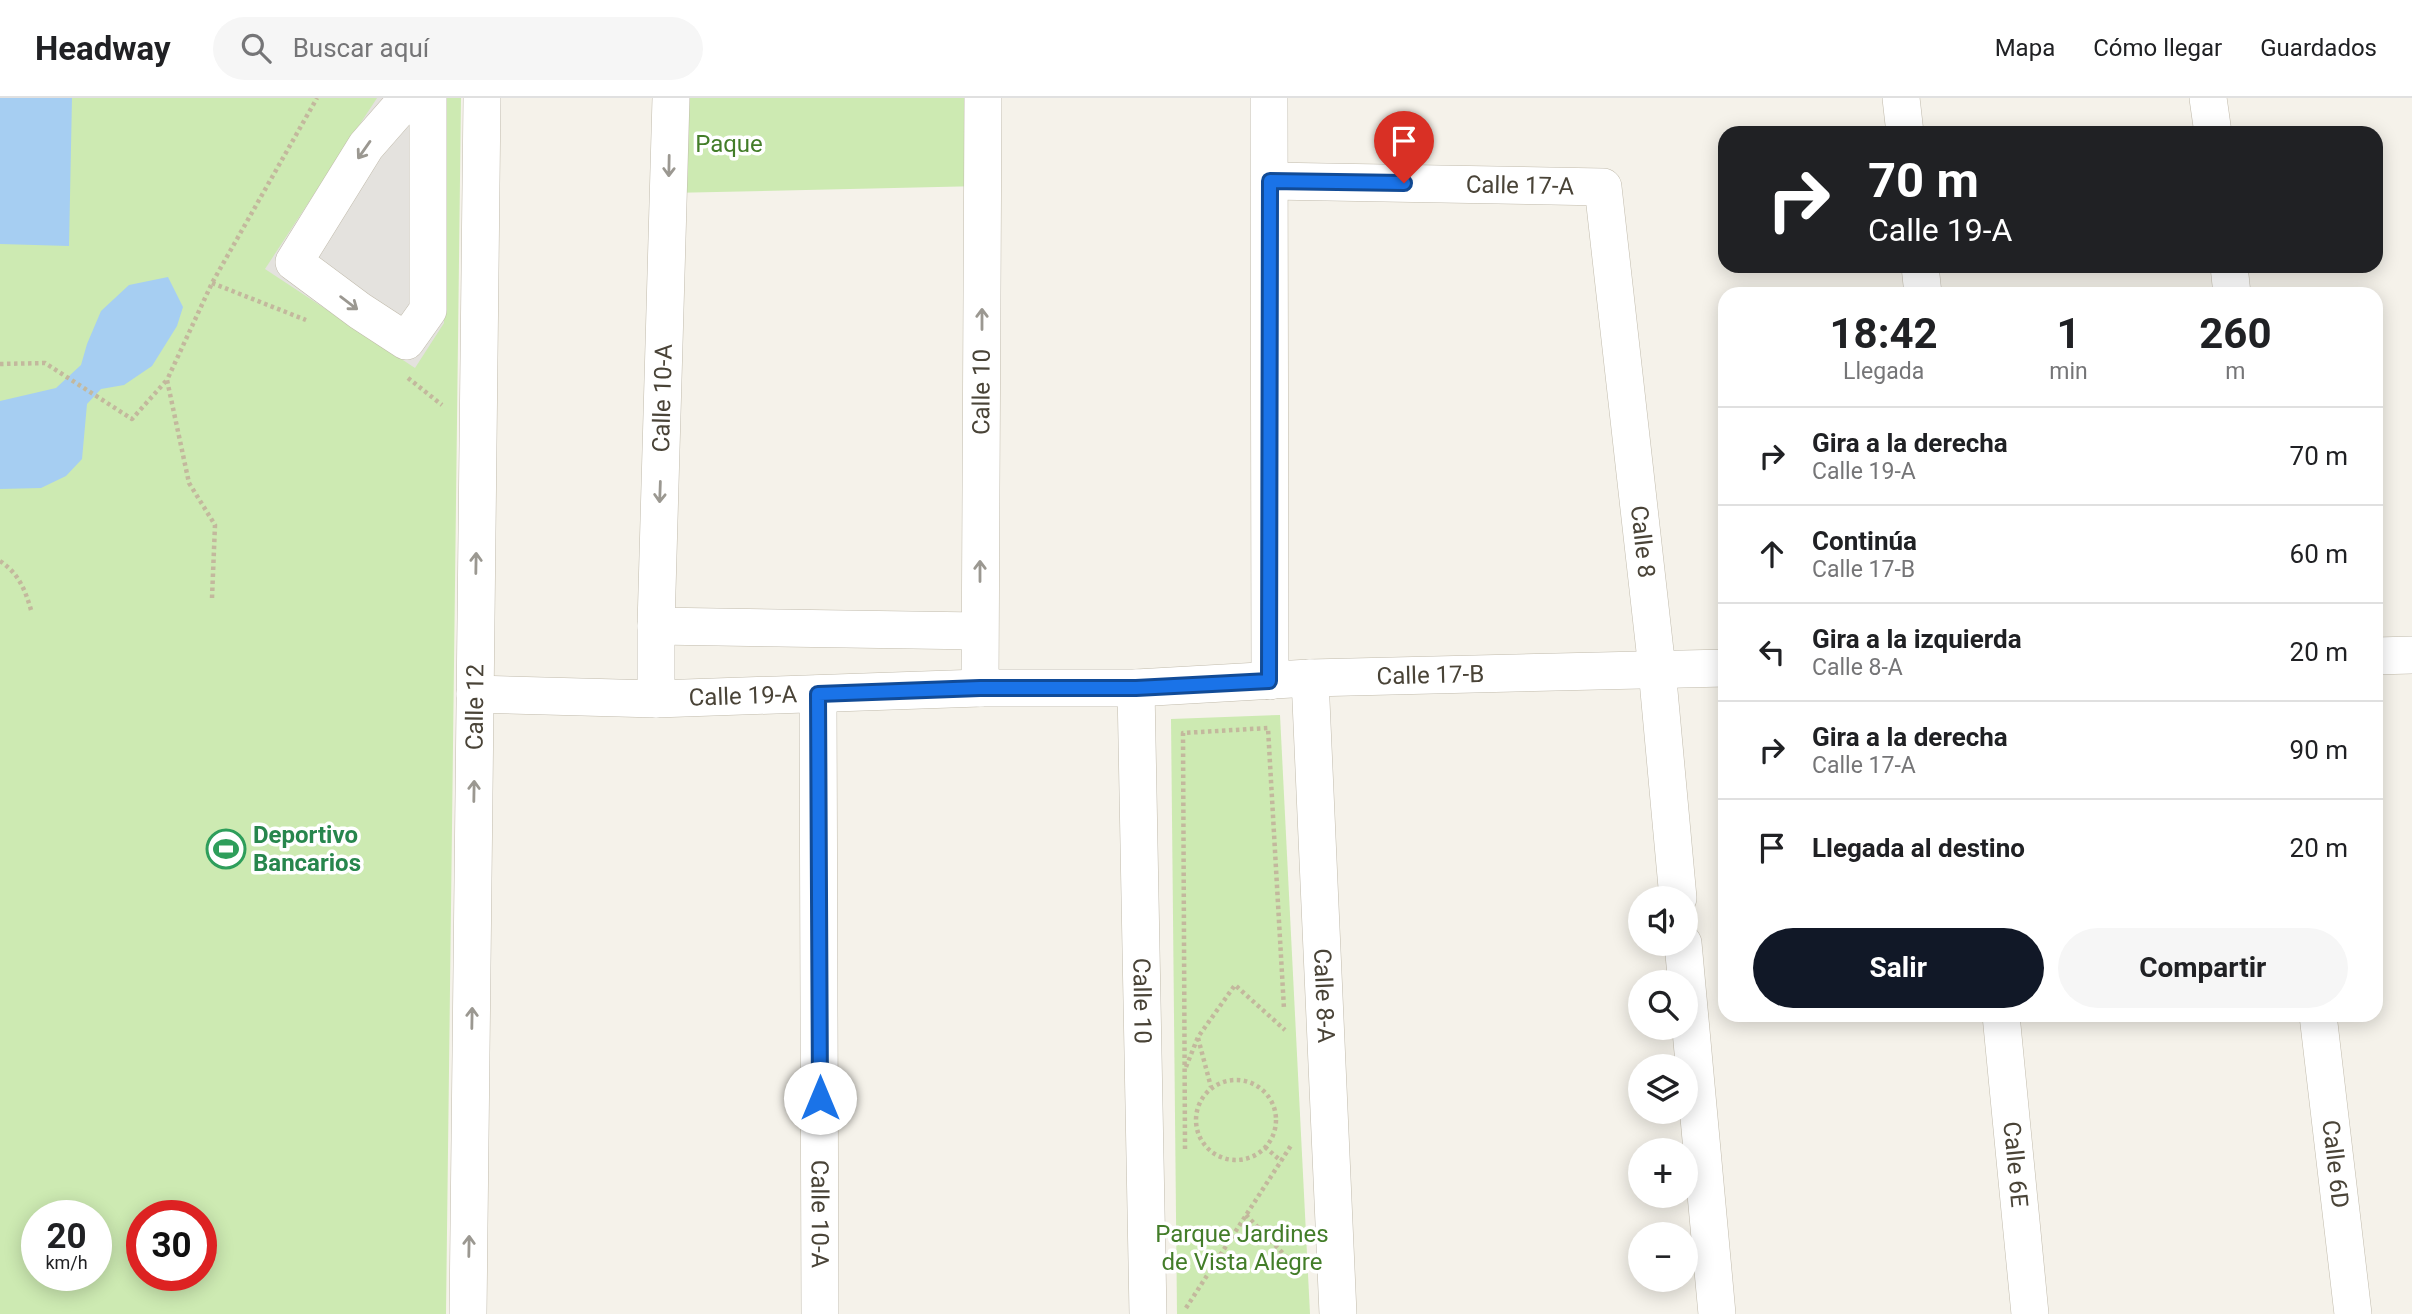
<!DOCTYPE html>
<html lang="es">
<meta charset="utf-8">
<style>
:root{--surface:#fff;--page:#f6f6f6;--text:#202124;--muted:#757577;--line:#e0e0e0;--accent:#111827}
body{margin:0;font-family:Roboto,sans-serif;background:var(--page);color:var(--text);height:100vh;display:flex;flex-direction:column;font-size:26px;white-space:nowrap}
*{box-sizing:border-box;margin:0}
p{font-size:23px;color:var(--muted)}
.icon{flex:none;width:38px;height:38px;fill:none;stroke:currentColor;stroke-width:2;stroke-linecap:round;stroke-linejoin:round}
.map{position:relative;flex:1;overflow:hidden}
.sheet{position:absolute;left:1718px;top:189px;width:665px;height:735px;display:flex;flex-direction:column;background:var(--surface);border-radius:21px;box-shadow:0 4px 18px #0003}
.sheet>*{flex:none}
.banner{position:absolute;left:1718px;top:28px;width:665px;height:147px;border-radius:21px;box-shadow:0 4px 18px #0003;background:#202124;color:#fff;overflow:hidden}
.tools{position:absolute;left:1628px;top:788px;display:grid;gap:14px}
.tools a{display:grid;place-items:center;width:70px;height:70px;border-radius:50%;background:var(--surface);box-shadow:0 4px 18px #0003;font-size:35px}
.speed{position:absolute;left:21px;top:1102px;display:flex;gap:14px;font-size:35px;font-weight:700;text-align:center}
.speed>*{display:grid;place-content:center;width:91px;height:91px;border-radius:50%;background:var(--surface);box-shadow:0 4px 18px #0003;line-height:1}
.speed small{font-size:18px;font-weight:400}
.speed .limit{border:10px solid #d22;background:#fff;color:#111}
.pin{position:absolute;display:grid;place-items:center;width:60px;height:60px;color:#fff;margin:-72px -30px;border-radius:50% 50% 50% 0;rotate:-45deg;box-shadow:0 0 7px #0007}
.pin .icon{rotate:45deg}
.me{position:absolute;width:77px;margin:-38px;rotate:0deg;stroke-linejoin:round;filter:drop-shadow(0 0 5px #0008)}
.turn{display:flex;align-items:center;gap:24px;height:147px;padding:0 35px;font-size:32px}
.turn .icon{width:91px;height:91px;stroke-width:2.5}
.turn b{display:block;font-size:49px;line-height:60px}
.eta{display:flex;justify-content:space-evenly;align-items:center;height:119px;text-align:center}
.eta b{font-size:42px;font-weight:700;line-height:49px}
.action{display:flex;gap:14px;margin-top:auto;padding:14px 35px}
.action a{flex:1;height:80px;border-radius:42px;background:var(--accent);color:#fff;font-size:28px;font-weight:700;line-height:80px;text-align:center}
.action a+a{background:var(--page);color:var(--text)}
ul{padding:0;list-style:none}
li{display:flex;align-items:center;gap:21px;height:98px;padding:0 35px;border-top:2px solid var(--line)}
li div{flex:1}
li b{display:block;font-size:26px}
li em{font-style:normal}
header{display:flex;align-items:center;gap:42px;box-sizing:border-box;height:98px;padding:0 35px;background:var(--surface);border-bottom:2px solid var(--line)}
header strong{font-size:33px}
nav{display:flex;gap:38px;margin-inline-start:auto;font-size:24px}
.search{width:490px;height:63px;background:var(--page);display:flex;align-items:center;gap:18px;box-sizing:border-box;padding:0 24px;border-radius:38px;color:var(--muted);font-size:26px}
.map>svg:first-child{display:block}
</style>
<header>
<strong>Headway</strong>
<div class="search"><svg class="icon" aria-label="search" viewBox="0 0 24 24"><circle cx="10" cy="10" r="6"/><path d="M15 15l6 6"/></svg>Buscar aquí</div>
<nav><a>Mapa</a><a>Cómo llegar</a><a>Guardados</a></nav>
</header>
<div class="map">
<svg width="2412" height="1216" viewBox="0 0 2412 1216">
<rect width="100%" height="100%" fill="#f5f2ea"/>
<g fill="#cdeab2" fill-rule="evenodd">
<path d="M0 0H461L446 1216H0ZM37 1118H96V1178H37ZM142 1118H201V1178H142Z"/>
<polygon points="671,0 983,0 982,88 669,95"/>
<polygon points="1280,617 1310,1216 1177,1216 1171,621"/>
</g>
<polygon fill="#e4e2de" points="377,0 444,0 444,225 415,270 265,171"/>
<g fill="#a6cef2">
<polygon points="0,0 72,0 69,148 0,146"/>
<polygon points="168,179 183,209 177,228 152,268 124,287 101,291 87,306 82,361 66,378 41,390 0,391 0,303 56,290 81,267 87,246 101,213 129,187"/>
</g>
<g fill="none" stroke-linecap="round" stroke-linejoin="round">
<defs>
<g id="minor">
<polyline points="408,0 366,48 294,164 360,213 406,243 428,212 428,0"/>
<polyline points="1269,0 1270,583"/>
<polyline points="1901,0 1905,35"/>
<polyline points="2208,0 2213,35"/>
<path id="s1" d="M1270 83 1603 89 1657 571 1678 800"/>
<polyline points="1920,168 1923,196"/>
<polyline points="2229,168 2232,196"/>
<polyline points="656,528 979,533"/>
<polyline points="2376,558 2412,557"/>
<path id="s2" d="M1310 580 1338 1216"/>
<path id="s3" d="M980 590 983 0"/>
<path id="s4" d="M1136 590 1148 1216"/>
<path id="s5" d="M475 596 656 601 980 590H1136L1310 580 1726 570"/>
<path id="s6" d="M818 596 820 1216"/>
<path id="s7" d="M656 601V528L671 0"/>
<polyline points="1683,845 1717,1216"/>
<path id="s8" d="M2001 917 2030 1216"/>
<path id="s9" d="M2318 917 2353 1216"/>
<path id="s10" d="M468 1216 482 0"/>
</g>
</defs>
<use href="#minor" stroke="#c1bbac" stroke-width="38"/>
<g stroke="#c3b89d" stroke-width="4.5" stroke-dasharray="3.5 3.5" stroke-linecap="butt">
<polyline points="212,185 306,222"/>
<polyline points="0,266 45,265 132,321 166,283"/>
<polyline points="408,280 442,307"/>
<path d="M0 463C18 475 25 491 31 512"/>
<polyline points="212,500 215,427 189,385 167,282 212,185 317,0"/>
<polyline points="1198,940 1211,989"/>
<polyline points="1186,969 1198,939 1235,887 1285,932"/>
<circle cx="1236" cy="1022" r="40"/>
<polyline points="1265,1049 1281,1063"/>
<polyline points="1185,1051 1183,635 1268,630 1284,911"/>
<polyline points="1246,1117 1299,1172"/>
<polyline points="1186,1210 1292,1046"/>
</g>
<use href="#minor" stroke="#fff" stroke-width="37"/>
</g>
<defs><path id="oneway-shaft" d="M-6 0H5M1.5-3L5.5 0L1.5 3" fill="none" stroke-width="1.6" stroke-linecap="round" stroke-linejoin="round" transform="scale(1.75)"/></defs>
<g stroke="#9b9891">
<use href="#oneway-shaft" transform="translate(364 52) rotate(125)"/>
<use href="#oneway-shaft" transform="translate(669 68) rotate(91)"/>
<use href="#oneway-shaft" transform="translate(349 205) rotate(37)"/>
<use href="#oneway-shaft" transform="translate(982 221) rotate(-90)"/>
<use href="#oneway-shaft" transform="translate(660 394) rotate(92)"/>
<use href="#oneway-shaft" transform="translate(476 465) rotate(-89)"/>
<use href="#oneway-shaft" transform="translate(980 473) rotate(-90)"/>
<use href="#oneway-shaft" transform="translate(474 693) rotate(-89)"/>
<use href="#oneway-shaft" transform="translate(472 920) rotate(-89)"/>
<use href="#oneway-shaft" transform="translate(469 1148) rotate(-89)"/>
</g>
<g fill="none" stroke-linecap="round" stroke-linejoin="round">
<defs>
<polyline id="route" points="820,1000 818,596 980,590 1136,590 1269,583 1270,83 1404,85"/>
</defs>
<use href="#route" stroke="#114b97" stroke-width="18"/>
<use href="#route" stroke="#1a73e8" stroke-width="12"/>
</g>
<defs>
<symbol id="stadium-ring" viewBox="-11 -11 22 22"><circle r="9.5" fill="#fff" stroke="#2e9e5b" stroke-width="1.5"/><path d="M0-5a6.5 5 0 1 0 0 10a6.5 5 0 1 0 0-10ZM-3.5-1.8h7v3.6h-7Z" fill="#2e9e5b"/></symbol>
</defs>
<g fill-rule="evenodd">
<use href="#stadium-ring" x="204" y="729" width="44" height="44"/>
</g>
<g text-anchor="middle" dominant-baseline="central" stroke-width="7" stroke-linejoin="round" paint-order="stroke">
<g font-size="24" fill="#437d29" stroke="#fff">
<text x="729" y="46">Paque</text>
<text x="1242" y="1136">Parque Jardines<tspan x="1242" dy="28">de Vista Alegre</tspan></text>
</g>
<g font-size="24" fill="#494337" stroke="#fff">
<text stroke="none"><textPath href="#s1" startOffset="250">Calle 17-A</textPath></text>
<text stroke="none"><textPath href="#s3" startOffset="296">Calle 10</textPath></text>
<text stroke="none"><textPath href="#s7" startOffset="301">Calle 10-A</textPath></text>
<text stroke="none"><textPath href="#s1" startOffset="690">Calle 8</textPath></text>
<text stroke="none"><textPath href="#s5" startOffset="956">Calle 17-B</textPath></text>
<text stroke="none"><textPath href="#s5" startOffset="268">Calle 19-A</textPath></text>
<text stroke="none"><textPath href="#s10" startOffset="607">Calle 12</textPath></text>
<text stroke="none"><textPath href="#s2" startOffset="318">Calle 8-A</textPath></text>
<text stroke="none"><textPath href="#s4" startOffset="313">Calle 10</textPath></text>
<text stroke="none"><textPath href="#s8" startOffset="150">Calle 6E</textPath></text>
<text stroke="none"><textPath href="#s9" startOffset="150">Calle 6D</textPath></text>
<text stroke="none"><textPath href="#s6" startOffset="520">Calle 10-A</textPath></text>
</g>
<g font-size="24" font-weight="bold" fill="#27864d" stroke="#fff" text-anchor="start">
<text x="253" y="737">Deportivo<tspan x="253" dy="28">Bancarios</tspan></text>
</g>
</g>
</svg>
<div class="tools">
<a><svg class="icon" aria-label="sound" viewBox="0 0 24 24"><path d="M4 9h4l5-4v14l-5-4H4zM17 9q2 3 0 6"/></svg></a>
<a><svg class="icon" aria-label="search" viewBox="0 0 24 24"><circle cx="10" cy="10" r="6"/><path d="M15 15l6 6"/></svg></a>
<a><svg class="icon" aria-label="layers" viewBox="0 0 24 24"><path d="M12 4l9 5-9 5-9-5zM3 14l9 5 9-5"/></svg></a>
<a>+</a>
<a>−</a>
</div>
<div class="speed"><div>20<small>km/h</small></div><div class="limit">30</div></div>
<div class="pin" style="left:1404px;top:85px;background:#d93025"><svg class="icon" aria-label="arrive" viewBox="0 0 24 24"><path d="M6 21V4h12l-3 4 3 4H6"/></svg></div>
<svg class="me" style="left:820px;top:1000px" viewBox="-20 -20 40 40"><circle r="19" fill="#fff"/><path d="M0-13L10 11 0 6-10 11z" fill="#1a73e8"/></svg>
<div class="banner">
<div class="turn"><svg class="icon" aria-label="right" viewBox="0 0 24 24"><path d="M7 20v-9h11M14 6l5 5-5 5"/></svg><div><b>70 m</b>Calle 19-A</div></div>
</div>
<section class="sheet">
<div class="eta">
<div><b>18:42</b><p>Llegada</p></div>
<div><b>1</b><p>min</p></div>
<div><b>260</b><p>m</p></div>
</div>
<ul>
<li><svg class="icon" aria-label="right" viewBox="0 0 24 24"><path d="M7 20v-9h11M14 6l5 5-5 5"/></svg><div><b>Gira a la derecha</b><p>Calle 19-A</p></div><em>70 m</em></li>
<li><svg class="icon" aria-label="ahead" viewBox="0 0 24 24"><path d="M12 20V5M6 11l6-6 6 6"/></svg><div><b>Continúa</b><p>Calle 17-B</p></div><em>60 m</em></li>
<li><svg class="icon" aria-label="left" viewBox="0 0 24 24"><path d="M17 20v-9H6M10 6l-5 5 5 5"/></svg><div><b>Gira a la izquierda</b><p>Calle 8-A</p></div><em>20 m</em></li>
<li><svg class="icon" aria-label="right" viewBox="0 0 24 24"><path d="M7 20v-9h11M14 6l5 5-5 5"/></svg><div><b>Gira a la derecha</b><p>Calle 17-A</p></div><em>90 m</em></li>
<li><svg class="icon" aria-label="arrive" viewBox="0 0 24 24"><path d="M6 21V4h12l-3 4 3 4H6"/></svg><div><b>Llegada al destino</b></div><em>20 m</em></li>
</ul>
<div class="action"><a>Salir</a><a>Compartir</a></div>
</section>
</div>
